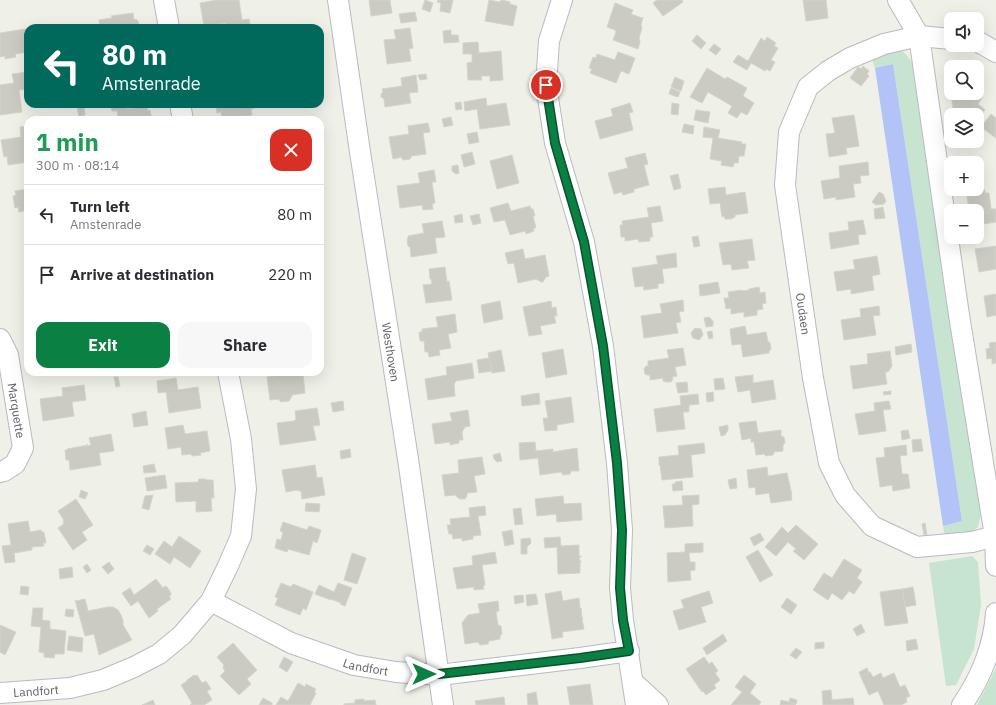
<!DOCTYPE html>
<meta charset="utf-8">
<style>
:root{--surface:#fff;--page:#f7f7f7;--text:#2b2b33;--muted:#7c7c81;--line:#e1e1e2;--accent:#0b8043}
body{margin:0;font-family:"IBM Plex Sans",sans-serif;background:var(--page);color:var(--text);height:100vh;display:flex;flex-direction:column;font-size:15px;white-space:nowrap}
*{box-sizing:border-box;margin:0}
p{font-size:13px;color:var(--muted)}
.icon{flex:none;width:22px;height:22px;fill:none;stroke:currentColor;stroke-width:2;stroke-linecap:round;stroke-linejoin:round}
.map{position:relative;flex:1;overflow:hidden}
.drawer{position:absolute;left:24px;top:116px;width:300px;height:260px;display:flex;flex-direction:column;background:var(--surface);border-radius:12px;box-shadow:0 4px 16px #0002}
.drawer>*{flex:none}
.guide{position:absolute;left:24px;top:24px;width:300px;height:84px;border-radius:12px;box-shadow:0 4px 16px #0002;background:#00695c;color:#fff;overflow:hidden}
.buttons{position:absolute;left:944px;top:12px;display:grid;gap:8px}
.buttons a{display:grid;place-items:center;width:40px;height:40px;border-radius:8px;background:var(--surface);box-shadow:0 4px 16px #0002;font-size:20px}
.pin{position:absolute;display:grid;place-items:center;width:34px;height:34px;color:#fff;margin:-17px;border:2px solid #fff;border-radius:50%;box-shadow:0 1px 4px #0007}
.me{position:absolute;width:44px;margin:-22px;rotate:90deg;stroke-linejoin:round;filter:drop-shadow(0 0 3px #0008)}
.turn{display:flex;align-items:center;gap:14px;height:84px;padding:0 12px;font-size:18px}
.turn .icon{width:52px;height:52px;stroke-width:2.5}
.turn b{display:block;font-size:28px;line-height:34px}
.round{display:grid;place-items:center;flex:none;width:42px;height:42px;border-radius:12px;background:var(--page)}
.headline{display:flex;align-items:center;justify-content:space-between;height:68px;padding:0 12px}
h1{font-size:24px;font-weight:700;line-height:30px;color:#1e9e55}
.primary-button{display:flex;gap:8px;margin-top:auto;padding:8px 12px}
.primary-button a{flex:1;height:46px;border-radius:12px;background:var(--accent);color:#fff;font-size:16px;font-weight:700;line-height:46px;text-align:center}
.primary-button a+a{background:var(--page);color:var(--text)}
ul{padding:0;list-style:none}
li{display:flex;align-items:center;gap:12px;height:60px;padding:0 12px;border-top:1px solid var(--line)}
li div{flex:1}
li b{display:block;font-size:15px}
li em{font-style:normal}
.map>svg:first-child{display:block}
</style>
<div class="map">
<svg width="996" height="705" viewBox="0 0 996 705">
<rect width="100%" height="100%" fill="#eff0e8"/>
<g fill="#c7e4d0">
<polygon points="902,50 913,63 981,514 978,527 970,533 945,536 943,526 962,521 893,64 875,68 871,56"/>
<polygon points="972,556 978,562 981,605 974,649 956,685 946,686 929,563"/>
<polygon points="996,668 996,705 977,705"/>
</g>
<polygon fill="#b1c3f7" points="893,64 962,521 943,526 875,68"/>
<g fill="#cbcbc4" stroke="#d4d4c7">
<polygon points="217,0 239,0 242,20 249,19 251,28 226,28 226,23 204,26 200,3"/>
<polygon points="369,0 390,0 392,13 371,16"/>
<polygon points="425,0 433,3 430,12 422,9"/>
<polygon points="438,0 453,0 450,13 440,11 441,3 437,2"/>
<polygon points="489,0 500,2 501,0 502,0 510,2 510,4 517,6 513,26 485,21"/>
<polygon points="657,0 682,0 683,2 663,16 653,3"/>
<polygon points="803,0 826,0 828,18 806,21"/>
<polygon points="615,3 633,10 631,14 642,18 643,17 641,25 642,28 639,38 640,42 638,49 613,40 616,32 615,30 607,27"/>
<polygon points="415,12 417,21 401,23 399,14"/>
<polygon points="133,13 134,20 136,19 138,21 139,27 138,28 100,28 99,20 112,18 111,16"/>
<polygon points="410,28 413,48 409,49 411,61 387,64 384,40 396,39 394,30"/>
<polygon points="25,29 28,52 15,54 16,57 5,59 5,56 0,57 0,33"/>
<polygon points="451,30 451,35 458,35 459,42 444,43 443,31"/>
<polygon points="697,35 706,43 701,49 692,41"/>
<polygon points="767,37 776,43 774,46 778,48 771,60 775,62 770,71 766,69 765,71 751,63 747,70 733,62 738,55 748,61 761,38 765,41"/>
<polygon points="478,42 479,53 501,51 503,80 490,81 490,76 481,76 482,80 468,80 467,63 472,62 472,54 463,54 463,43"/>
<polygon points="714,44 721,49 716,55 709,50"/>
<polygon points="618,52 635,58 629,74 621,71 616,83 590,73 592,69 589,68 593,57 596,58 597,54 615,60"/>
<polygon points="863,66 869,71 867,74 869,76 861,86 850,78 858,67 861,69"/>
<polygon points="707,68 725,79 727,77 747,88 743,96 754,103 747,115 741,112 737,118 728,113 732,106 708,92 702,103 690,97"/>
<polygon points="28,72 28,89 19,90 22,112 0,115 0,85 14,83 12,74"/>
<polygon points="426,74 427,79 420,80 418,75"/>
<polygon points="416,75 418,92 409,93 411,103 385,107 384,99 381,97 381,94 383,92 382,89 402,86 401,78"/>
<polygon points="675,77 684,81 681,91 671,87"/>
<polygon points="977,83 980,83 982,98 978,104 985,110 977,120 977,115 954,115 950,87 951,87 951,93 977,93"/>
<polygon points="671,88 680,92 678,97 669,94"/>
<polygon points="486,98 487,106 506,103 510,125 480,129 477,109 465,111 464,102"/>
<polygon points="461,102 462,109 456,110 455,103"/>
<polygon points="630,103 633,112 629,113 633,130 600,139 595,121 613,116 611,109"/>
<polygon points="672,103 679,104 678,115 671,114"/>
<polygon points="110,104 127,104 127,109 147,106 148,111 150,110 152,120 119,120 117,111 112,111"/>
<polygon points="216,104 254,104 255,108 251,109 252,115 222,119 221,112 217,113"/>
<polygon points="84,106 85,115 79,117 77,107"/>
<polygon points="696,110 710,112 708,123 694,120"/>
<polygon points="991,114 996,118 996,138 981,127"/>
<polygon points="854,115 859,146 846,148 847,154 829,157 826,134 835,133 832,118"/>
<polygon points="451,117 453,125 444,127 442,119"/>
<polygon points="428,123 430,132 423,133 426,154 411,156 411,158 410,159 403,160 402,159 402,157 393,159 389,137 409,134 408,126"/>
<polygon points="684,124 694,126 693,134 682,132"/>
<polygon points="28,126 28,136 27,136 28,146 28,162 8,165 7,156 4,157 1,140 21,137 20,127"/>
<polygon points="704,127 720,130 718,138 742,142 741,144 746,144 744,156 739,156 738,163 734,163 733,167 721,165 722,161 710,159 713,138 703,137"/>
<polygon points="477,132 479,142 469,144 467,134"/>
<polygon points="950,135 952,146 947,147 945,136"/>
<polygon points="952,141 963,141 963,143 953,145"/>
<polygon points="472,152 475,164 464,167 461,155"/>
<polygon points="645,153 648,164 644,165 649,185 634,189 634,192 623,195 622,192 614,194 608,173 628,168 625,158"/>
<polygon points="512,155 519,183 497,189 490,161"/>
<polygon points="868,162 869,175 860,176 861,183 853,184 855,197 836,200 836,197 824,199 821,181 840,178 839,166"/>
<polygon points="458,165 459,173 456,174 452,171 452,166"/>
<polygon points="434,170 436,182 432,182 435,203 432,204 433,209 423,210 422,205 400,208 397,186 420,183 418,173"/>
<polygon points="678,174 681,188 674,190 670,176"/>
<polygon points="725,187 726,195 745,192 748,213 735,215 735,217 731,219 725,219 724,216 722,217 720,203 710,204 708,189"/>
<polygon points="982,188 985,190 985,193 989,193 991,209 996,209 996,222 977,225 977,211 969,211 967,196 971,196 970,192 972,189"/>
<polygon points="28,189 28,210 19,212 18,207 15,208 13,196 16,195 15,191"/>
<polygon points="879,192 883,194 886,201 884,204 876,205 872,202"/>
<polygon points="508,203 511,211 530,206 531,209 533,209 535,216 533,216 536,228 533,228 534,231 526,234 525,231 510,235 505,220 494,222 490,208"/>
<polygon points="660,206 663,221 651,223 653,237 650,237 650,241 639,242 638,239 625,241 625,237 621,237 620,225 623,225 622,221 649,217 647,208"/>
<polygon points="883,207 885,218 875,219 874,209"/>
<polygon points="462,214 463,222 455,223 454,216"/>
<polygon points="479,214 481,223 473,225 470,216"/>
<polygon points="863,220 866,234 858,235 859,244 831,249 829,233 849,230 848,222"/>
<polygon points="442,221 445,237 435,238 437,253 411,257 410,247 408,246 407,240 408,238 408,236 424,233 422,224"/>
<polygon points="698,236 700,246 694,247 692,237"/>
<polygon points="752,239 755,260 747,261 749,268 732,270 731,264 723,265 719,243"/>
<polygon points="996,246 996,269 979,272 975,249"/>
<polygon points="523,249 525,259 545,255 549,276 546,277 543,282 541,282 536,279 518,283 514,263 508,264 505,253"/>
<polygon points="676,253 677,267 662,269 664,283 658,284 658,288 644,290 643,286 635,287 632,268 658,264 656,256"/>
<polygon points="877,256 880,274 872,276 874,290 851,294 851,289 837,291 834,272 855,269 853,260"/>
<polygon points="445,267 447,282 449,281 452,300 426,303 423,285 432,284 431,279 430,279 429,269"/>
<polygon points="718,282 720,293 700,296 699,285"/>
<polygon points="759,287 760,293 765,292 766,303 762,304 763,309 757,310 757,315 744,317 744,312 731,314 731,308 726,309 724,298 729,298 728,292 742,290 742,291 749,290 749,289"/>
<polygon points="996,294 996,315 987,317 984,296"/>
<polygon points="24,295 28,295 28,306 26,306"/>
<polygon points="683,300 684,311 679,312 681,322 676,323 678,333 644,338 641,316 662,313 660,304"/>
<polygon points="500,301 503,319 484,323 481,305"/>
<polygon points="551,301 552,308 556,307 557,316 554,316 556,323 540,326 542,334 529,336 523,307"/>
<polygon points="879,306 880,315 873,316 876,335 844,340 841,320 861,317 860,309"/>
<polygon points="455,314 457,332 448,334 451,348 439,350 440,355 429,357 428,352 425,352 424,341 420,341 419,332 422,332 422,329 438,327 436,317"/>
<polygon points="709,317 713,321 713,326 706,327 704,318"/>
<polygon points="745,326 747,335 766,332 768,341 770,343 771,349 769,351 769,353 743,357 741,344 732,345 730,329"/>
<polygon points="695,328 701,329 703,335 699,340 693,338 691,333"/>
<polygon points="712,331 713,338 709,339 707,332"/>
<polygon points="996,342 996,363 992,364 992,358 987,359 986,349 990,348 989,343"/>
<polygon points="911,344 912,352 896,355 895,347"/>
<polygon points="683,348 686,365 675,367 677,376 672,377 673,379 671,382 666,382 663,381 663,378 650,380 650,375 647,375 645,374 644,369 646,366 648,366 648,361 669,358 667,350"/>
<polygon points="563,349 567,374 546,378 542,353"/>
<polygon points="501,350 505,371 492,373 488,353"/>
<polygon points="890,351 892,366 888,372 885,372 887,384 853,389 850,366 868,364 867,354"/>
<polygon points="489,358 492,371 479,373 477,360"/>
<polygon points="472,363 474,378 456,381 454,384 455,396 428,400 425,379 447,375 446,367"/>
<polygon points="44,372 63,372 44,375"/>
<polygon points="286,372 300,372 300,375 303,375 305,393 292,395 292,397 290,397 291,398 289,401 281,402 279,400 279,399 270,400 267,377 287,374"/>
<polygon points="753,375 753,383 773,380 776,399 752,403 750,390 738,392 735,377"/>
<polygon points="114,377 118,377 120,386 116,387"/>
<polygon points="176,378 178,390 198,387 201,408 169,413 166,392 158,393 157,381"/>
<polygon points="723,378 725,389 715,390 714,379"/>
<polygon points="687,382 688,392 678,393 676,383"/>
<polygon points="84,385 86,400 72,402 74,416 43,421 40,399 63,396 62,388"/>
<polygon points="891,391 891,394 884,395 883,392"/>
<polygon points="713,392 714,401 707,402 706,393"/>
<polygon points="539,393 540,404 522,406 521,396"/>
<polygon points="698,394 699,404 689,405 689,412 683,412 685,429 657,432 654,409 681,405 680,396"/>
<polygon points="571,397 574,422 557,425 557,430 545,431 543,418 548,418 545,401"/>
<polygon points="343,401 344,410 333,412 331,403"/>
<polygon points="889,401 891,409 883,410 886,431 859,435 855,414 875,411 874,403"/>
<polygon points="317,408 320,425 313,426 316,440 280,445 277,423 294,421 296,419 295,411"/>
<polygon points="468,410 470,426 465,427 462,432 463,440 459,440 459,443 450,445 450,442 435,444 432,424 452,421 450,413"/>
<polygon points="146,411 148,425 134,427 132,414"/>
<polygon points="756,421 758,433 781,430 781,436 784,437 785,443 783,445 783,451 774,452 773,455 766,456 764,454 756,455 754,442 751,442 751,438 742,440 739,423"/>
<polygon points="183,425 185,434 207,431 210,451 200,453 201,455 192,456 191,454 182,455 181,447 168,449 165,428"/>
<polygon points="728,425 728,430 725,435 721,436 719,427"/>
<polygon points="908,430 910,438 902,440 901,431"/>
<polygon points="111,434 114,451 99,453 101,465 70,470 69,460 66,460 65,450 67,450 67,449 83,446 84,445 84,446 87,446 87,444 87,446 91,445 89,438"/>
<polygon points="921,439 923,451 913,452 912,440"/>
<polygon points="535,442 536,451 553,449 553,452 577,448 579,471 571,471 570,474 563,475 561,472 540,475 538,458 520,460 519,443"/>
<polygon points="704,443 705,453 691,455 693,477 662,480 660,465 659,465 659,457 679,455 678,446"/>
<polygon points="906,445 907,455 900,456 902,474 908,474 910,488 893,491 892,485 880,487 876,458 885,457 884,448"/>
<polygon points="350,449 351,457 341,459 340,451"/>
<polygon points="500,453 502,461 497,462 494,459 493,455"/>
<polygon points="482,457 485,474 474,476 477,492 467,493 467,496 465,499 460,499 457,497 456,495 445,496 442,475 459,473 458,460"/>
<polygon points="154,464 156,472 144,473 143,466"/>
<polygon points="315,465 317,478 322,477 325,495 302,499 301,491 299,491 297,490 286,492 282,470"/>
<polygon points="767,467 768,476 787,473 792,495 791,495 792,500 771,503 769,493 756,495 755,487 749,488 747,470"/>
<polygon points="165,475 167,488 147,491 145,478"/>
<polygon points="736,478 737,488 730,489 728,480"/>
<polygon points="199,479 205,479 207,480 213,480 214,498 211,498 212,511 196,512 196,501 176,502 175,483 198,482"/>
<polygon points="682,481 683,490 673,491 672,484 675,484 675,482"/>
<polygon points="81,490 88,493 85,499 79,497"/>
<polygon points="153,495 149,510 142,508 145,496"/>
<polygon points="699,495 699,504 692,505 693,526 665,528 663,506 683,505 682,496"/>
<polygon points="563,496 564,504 581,503 582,520 557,522 556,514 537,516 535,499"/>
<polygon points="76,499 93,525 82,532 87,540 73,550 58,528 64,524 63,522 64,520 58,511"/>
<polygon points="306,503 320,504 319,512 305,511"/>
<polygon points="485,506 486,515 478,516 481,535 473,536 473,539 462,541 462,538 453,539 452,534 449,534 447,525 451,525 450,519 470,517 469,508"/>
<polygon points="521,508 523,524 515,525 513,509"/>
<polygon points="28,521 30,532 41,530 42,532 44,532 46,543 43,543 44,546 32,547 32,550 14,553 15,562 5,563 2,546 11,545 8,524"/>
<polygon points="283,522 307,530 309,526 321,530 317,543 313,541 309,555 288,549 287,552 275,548 277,539 281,540 283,532 280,531"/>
<polygon points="925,523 927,535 924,535 922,524"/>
<polygon points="796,525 818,544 804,560 793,551 796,549 788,542 776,556 765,547 782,527 788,533"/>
<polygon points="512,530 514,544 505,546 502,532"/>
<polygon points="760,533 764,540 754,546 750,538"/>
<polygon points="179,536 201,551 190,568 174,557 170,564 155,554 164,541 172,547"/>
<polygon points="560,537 561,546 579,545 579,556 581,556 581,557 579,557 580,561 581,561 581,562 580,562 580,573 558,574 557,547 545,548 544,538"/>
<polygon points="530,538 531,543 527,547 527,554 521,554 521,539"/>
<polygon points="703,543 703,552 689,553 690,562 695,562 695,570 690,571 691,580 668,582 667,553 685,552 685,544"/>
<polygon points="147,545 154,549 150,555 143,551"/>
<polygon points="758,550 773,575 760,582 746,557"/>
<polygon points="495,552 497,563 482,565 485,585 483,586 484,589 474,590 474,587 457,589 453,568 473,565 472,556"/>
<polygon points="352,553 366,558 357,584 344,580"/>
<polygon points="844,559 862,570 857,578 862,582 854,594 849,591 842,600 832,593 828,600 813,590 824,573 832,578"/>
<polygon points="109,562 114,569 108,574 102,567"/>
<polygon points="87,564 91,570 87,573 83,567"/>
<polygon points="72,567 73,577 60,579 59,569"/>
<polygon points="156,579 163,588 165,586 167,587 171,593 171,595 169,596 171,599 157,609 158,611 149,618 138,601 131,606 122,593 130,588 134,595"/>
<polygon points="281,583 291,587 293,584 313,592 306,610 303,608 300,615 275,605 278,598 275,597"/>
<polygon points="338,583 352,588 345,606 340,604 341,603 331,599 331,600 315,594 319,585 334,592"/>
<polygon points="21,586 29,587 28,595 20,594"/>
<polygon points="913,587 916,605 905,607 902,589"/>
<polygon points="902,589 908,623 885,626 880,592"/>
<polygon points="561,591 563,601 579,598 580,608 582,609 581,609 582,618 583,617 582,619 584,629 562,632 563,637 552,639 545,594"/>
<polygon points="709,591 713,603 701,607 706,622 679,630 673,611 684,608 681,600"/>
<polygon points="536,594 538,604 527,606 526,595"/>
<polygon points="523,595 524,602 515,604 514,596"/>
<polygon points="787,598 797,605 791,614 781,607"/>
<polygon points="85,599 88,611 108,607 113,607 118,610 121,615 123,620 123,625 132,640 99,655 94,634 85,636 75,600 76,601"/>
<polygon points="498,601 499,611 496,612 498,625 501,626 502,634 500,636 500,639 489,641 488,644 480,645 478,642 465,644 462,623 468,615 480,613 478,604"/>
<polygon points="33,608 43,608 42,620 50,621 50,629 66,631 64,654 55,654 54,658 44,657 44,653 39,652 41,627 31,626"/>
<polygon points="66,609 74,610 73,617 65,616"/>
<polygon points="861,624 865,632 857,636 853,629"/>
<polygon points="0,625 16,632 5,655 0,652"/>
<polygon points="723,634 727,641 707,655 703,648"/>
<polygon points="69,636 83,638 82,652 67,650"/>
<polygon points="916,639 918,649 907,651 906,641"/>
<polygon points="824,642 824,648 815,649 815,643"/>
<polygon points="233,643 257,670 247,679 251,684 239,695 220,676 225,671 223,668 224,665 217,657"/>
<polygon points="796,648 802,652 796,659 790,655"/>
<polygon points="284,657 293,662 287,672 279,667"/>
<polygon points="704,657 709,664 712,662 718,671 715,673 720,680 714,685 716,688 706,695 703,691 702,692 686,669"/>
<polygon points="867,668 869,673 861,677 859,672"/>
<polygon points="870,672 873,677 881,673 883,678 894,673 900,687 905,685 910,696 906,698 907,702 901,705 884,705 878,691 869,695 861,677"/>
<polygon points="194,675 195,676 197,675 202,683 206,681 211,689 207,691 212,700 204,705 190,705 192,703 181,685 187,681 187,680"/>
<polygon points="744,675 756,684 750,693 761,702 759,705 731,705 742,692 735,687"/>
<polygon points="298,683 305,687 306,684 316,689 314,692 316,693 310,705 276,705 281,697 288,701"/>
<polygon points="590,684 593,705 570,705 567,687"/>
<polygon points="831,690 832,700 853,698 854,705 823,705 822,691"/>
<polygon points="536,692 538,705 528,705 527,694"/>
<polygon points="504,697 505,705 476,705 475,701"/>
<polygon points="263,698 272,703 272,705 259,705"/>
<polygon points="790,698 797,700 796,704 789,702"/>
<polygon points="364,699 364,701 375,700 376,705 344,705 344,704 355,703 355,700"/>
<polygon points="153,700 155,705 142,705"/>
<polygon points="781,700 796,704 795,705 780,705"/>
</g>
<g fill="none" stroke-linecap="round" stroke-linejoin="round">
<defs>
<g id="minor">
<polyline points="164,0 169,28"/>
<path id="s1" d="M338 0 360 152 408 459 443 705"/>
<polyline points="562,0 549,41 546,85 555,143 584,242 603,346 617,463 622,530 620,588 623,620 636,705"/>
<polyline points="898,0 919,36 959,315 995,536 996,566"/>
<path id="s2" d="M951 39 919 36 884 44 850 58 828 71 808 87 789 132 785 185 813 378 829 463 845 495 872 526 917 547 972 542 996 536"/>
<polyline points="977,41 996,52"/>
<polyline points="180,104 183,120"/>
<path id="s3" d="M0 339 8 355 23 448 15 464 4 471 0 472"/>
<path id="s4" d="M211 601 291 643 354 665 396 672 439 675 580 658 629 651"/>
<polyline points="633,682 658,705"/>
<path id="s5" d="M0 693 70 688 103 680 134 667 159 654 182 635 211 601 228 566 241 536 246 489 241 439 228 372"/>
<path d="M962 705C981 678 994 645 996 613"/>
</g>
</defs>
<use href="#minor" stroke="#babac0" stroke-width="22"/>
<use href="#minor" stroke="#fff" stroke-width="20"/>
</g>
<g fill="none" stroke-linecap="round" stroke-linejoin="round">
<defs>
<polyline id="route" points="424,674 439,674 580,658 629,651 623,620 620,588 622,530 617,463 603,346 584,242 555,143 546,85"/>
</defs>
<use href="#route" stroke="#07532c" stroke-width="10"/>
<use href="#route" stroke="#0b8043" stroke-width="7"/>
</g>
<g text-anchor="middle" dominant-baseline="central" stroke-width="4" stroke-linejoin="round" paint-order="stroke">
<g font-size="12" fill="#5f6066" stroke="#fff">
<text stroke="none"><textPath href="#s2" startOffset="388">Oudaen</textPath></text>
<text stroke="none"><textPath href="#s1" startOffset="356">Westhoven</textPath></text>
<text stroke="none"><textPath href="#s3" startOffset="74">Marquette</textPath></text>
<text stroke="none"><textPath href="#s4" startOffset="169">Landfort</textPath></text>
<text stroke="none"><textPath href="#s5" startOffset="36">Landfort</textPath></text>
</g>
</g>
</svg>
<div class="buttons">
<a><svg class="icon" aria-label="sound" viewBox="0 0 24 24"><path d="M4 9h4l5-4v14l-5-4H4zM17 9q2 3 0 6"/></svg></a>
<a><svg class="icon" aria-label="search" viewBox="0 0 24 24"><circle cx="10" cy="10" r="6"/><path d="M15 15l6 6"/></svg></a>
<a><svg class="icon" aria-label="layers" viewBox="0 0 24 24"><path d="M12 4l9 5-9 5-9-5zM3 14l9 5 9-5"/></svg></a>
<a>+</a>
<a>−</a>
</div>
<div class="pin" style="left:546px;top:85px;background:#d93025"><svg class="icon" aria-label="arrive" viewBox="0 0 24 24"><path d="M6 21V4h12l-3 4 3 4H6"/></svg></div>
<svg class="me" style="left:424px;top:674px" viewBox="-20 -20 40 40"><path d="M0-17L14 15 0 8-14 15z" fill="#0b8043" stroke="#fff" stroke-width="4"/></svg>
<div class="guide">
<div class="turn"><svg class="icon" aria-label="left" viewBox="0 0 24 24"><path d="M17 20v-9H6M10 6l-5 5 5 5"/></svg><div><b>80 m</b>Amstenrade</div></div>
</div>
<section class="drawer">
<div class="headline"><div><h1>1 min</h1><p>300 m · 08:14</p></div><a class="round" style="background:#d93025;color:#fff"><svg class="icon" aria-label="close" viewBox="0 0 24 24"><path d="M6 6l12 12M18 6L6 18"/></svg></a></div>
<ul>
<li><svg class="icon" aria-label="left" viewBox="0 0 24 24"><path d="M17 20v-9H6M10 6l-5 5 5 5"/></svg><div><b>Turn left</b><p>Amstenrade</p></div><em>80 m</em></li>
<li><svg class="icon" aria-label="arrive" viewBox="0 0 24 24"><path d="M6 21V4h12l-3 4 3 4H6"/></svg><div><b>Arrive at destination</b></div><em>220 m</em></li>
</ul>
<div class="primary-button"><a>Exit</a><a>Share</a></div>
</section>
</div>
